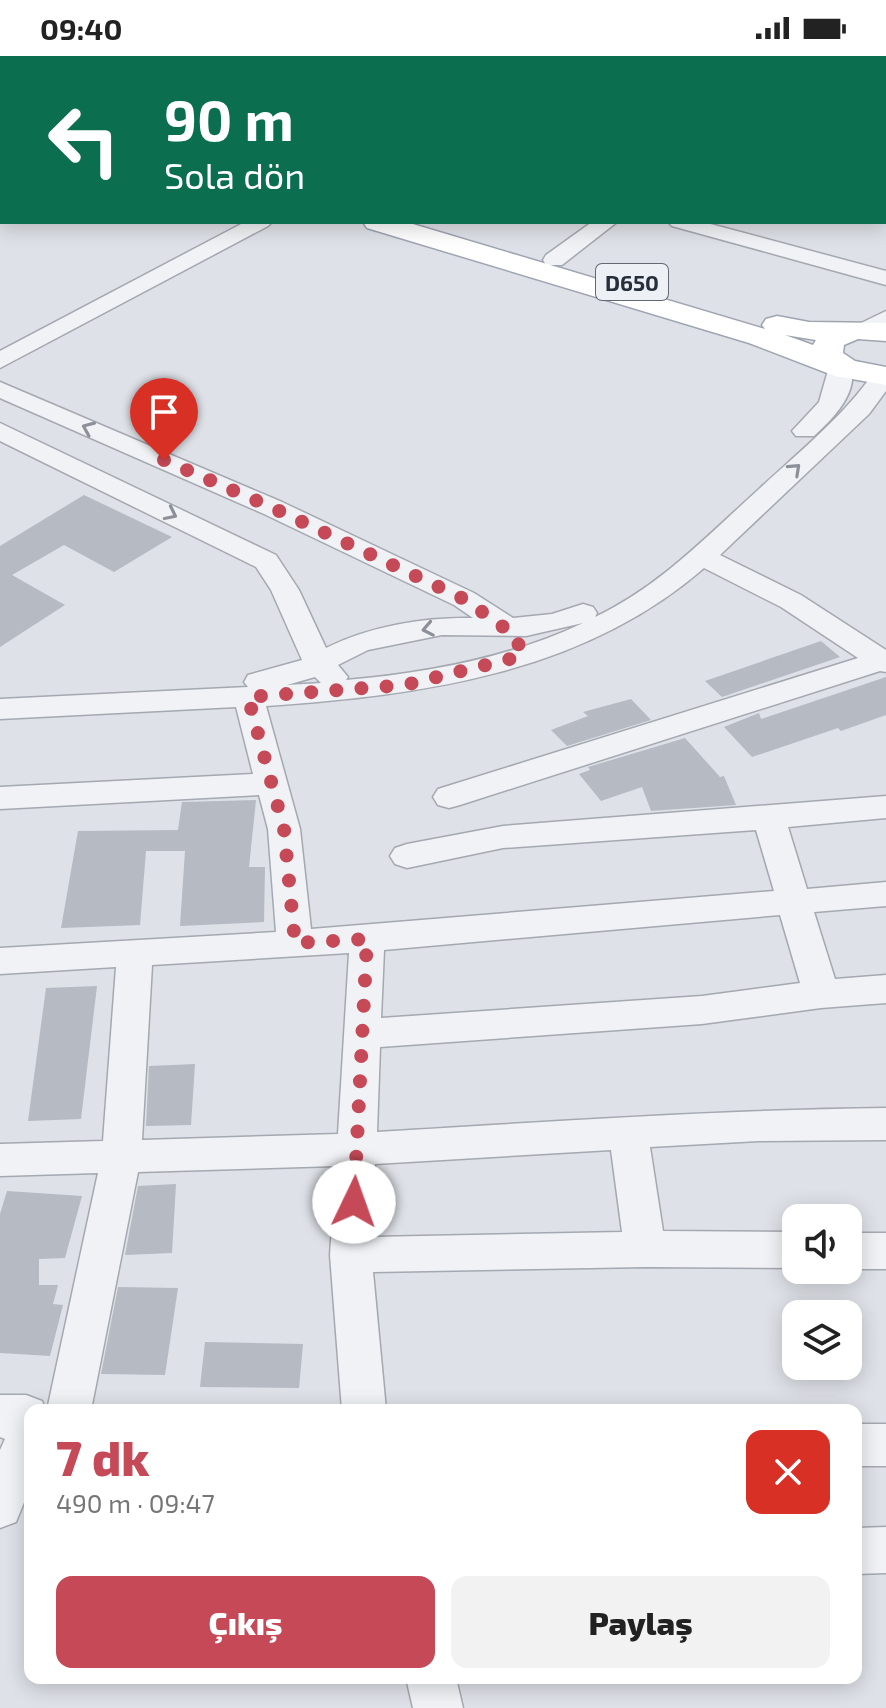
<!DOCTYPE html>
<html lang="tr">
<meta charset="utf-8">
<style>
:root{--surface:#fff;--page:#f2f2f2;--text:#222;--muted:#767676;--accent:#c54957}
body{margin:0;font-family:"Exo 2",sans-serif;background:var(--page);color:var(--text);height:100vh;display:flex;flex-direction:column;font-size:30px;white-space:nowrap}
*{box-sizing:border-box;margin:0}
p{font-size:26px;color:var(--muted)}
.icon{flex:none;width:44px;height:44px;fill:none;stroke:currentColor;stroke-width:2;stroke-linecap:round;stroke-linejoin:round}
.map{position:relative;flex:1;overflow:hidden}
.sheet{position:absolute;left:24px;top:1348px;width:838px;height:280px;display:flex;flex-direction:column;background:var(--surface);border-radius:16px;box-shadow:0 4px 20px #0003}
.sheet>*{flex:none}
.guide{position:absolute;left:0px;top:0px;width:886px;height:168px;box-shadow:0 4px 20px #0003;background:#0b6e4f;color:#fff;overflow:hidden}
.tools{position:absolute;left:782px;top:1148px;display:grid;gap:16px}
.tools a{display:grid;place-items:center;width:80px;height:80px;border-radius:16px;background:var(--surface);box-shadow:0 4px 20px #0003;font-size:40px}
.pin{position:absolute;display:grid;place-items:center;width:68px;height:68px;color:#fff;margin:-82px -34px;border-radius:50% 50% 50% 0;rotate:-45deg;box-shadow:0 0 8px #0007}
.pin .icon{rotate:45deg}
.me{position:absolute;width:88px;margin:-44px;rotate:3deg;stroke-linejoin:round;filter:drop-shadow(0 0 6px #0008)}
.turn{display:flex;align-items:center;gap:28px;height:168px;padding:0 32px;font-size:36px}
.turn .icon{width:104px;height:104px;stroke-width:2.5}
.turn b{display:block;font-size:56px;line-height:68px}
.round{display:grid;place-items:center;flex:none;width:84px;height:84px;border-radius:16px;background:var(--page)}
.headline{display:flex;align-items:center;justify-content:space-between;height:136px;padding:0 32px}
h1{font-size:48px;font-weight:800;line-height:60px;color:var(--accent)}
.action{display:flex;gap:16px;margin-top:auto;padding:16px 32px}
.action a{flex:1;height:92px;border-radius:16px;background:var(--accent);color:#fff;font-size:32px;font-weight:800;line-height:92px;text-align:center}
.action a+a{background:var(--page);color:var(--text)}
.status{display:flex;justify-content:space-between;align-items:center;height:56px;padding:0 40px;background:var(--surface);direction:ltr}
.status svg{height:22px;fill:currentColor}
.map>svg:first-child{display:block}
</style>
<div class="status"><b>09:40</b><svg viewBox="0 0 49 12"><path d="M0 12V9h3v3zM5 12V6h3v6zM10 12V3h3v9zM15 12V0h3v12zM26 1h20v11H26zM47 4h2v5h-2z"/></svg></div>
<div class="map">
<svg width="886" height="1652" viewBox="0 0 886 1652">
<rect width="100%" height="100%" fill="#dee1e7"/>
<g fill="#b5bac3">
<polygon points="84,439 172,481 114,516 64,489 12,519 65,549 0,591 0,490"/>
<polygon points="821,585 840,601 722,641 705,625"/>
<polygon points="886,621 886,659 841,675 838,672 752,701 724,671 759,657 761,663"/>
<polygon points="631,643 651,664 567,690 551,674 588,660 583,656"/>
<polygon points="685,682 720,721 724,720 736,749 651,755 642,731 601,745 579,718 590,714 588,711"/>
<polygon points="256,744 249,811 265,811 264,866 180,870 185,795 146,795 140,869 61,872 78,775 178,774 182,746"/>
<polygon points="97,930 81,1063 28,1065 46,932"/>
<polygon points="195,1008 191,1069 146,1070 149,1010"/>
<polygon points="176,1128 172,1197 125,1199 138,1130"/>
<polygon points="7,1135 82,1140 65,1202 39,1203 39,1229 58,1229 53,1248 63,1249 50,1300 0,1297 0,1158"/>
<polygon points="118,1231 178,1232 165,1319 101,1318"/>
<polygon points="205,1286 303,1288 299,1332 200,1331"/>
</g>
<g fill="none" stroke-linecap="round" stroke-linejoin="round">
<defs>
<g id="minor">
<polygon points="516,0 537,0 515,2"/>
<polygon points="692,0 717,0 718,2 693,2"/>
<rect x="884" y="40" width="2" height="12"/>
<polygon points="245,166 272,166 268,170 0,312 0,295"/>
<polygon points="592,166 617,166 562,209 546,209 543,204 546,199"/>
<polygon points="668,166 703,166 886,215 886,229 672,170"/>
<polygon points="886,255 886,272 873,279 857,279 853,274 857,269"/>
<path d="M839 302 847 304C865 331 832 364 814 380H796L792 375 819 346 831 304Z"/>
<path d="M886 313V335L869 358 720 499 801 539 886 594V616L880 615 460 749 449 752 438 749 433 741 438 733 858 602 781 551 704 512C582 618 421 639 266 650L300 773 311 873 774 835 756 774 503 792 407 812 395 808 390 800 395 792 407 788 503 770 886 740V762L788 771 807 833 886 826V850L814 856 835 923 886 919V947L821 952 702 968 380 991 377 1076C547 1066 715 1054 886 1052V1084L759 1085 650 1091 663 1175 796 1176V1212L645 1211 373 1216 386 1354H342L330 1199 336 1110 138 1116 91 1354H47L98 1117 0 1120V1088L103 1085 116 911 0 918V892L276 876 268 773 259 739 0 753V731L253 718 236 651 0 663V643L248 631 244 626 248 619 302 604 271 534 256 511 0 385V367L276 499 299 534 326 592C370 570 424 561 473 562L454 549 264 458 0 342V326L282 446 474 537 513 562 552 558 583 548 593 551 597 557 595 561C659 531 707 480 759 433 800 395 843 361 875 315ZM583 567C509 602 427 617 346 624L348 621 338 609 368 594 442 579 526 580ZM315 621 321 627 287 629ZM780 859 800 927 702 940 381 962 384 894ZM349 897 338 1078 142 1084 152 909ZM611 1094 622 1176 372 1181 375 1108Z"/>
<rect x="848" y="1177" width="38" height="36"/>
<polygon points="0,1339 26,1339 42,1345 46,1354 30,1354 30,1432 16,1466 0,1472 0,1394 5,1383 0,1381"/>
<rect x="856" y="1368" width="30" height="42"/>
<polygon points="886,1471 886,1517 856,1518 856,1472"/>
<polygon points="406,1622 456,1622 463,1652 413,1652"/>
</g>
<g id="major">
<rect x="0" y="30" width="2" height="14"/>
<path d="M363 166H406L765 273 762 269 766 263 777 260 809 266 886 267V285L858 283 844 289 843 297 855 305 886 311V329L835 320 749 287 367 172ZM785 279 816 284 813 289Z"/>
</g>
</defs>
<use href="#minor" stroke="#a4a8b0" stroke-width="3"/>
<use href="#major" stroke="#9ea5b1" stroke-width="3"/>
<use href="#minor" fill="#f0f2f5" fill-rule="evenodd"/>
<use href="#major" fill="#fff" fill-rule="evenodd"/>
</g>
<defs><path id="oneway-chevron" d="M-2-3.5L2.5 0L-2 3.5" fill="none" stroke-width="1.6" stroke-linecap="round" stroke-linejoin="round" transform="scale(2)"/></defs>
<g stroke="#8c9098">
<use href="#oneway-chevron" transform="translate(88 372) rotate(-157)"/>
<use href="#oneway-chevron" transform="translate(795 413) rotate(-43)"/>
<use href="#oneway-chevron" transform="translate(171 458) rotate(26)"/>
<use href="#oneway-chevron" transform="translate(428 573) rotate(169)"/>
</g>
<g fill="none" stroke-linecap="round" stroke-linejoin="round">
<polyline stroke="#c54957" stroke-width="14" stroke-dasharray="0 25.2" points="164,404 273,452 464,543 516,580 522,600 405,629 248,641 284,773 295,887 367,883 354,1146"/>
</g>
<g text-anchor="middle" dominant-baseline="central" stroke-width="6" stroke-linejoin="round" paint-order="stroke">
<rect fill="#edf0f4" stroke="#636973" stroke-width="2" x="596" y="208" width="72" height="36" rx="6"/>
<g font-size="22" font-weight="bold" fill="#282f3c">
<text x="632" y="226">D650</text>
</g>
</g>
</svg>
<div class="tools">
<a><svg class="icon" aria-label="sound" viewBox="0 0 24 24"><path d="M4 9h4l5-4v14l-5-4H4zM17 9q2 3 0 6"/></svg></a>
<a><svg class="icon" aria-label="layers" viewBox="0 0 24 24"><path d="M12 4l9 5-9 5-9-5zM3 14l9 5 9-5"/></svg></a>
</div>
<div class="pin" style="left:164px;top:404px;background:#d93025"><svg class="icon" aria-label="arrive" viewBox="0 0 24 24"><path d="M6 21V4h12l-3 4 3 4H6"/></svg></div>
<svg class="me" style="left:354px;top:1146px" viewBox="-20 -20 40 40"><circle r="19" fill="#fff"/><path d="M0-13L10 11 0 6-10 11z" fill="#c54957"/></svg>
<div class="guide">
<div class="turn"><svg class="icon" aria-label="left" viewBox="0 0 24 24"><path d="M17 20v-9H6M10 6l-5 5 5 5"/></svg><div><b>90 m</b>Sola dön</div></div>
</div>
<section class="sheet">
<div class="headline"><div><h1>7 dk</h1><p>490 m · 09:47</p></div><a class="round" style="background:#d93025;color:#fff"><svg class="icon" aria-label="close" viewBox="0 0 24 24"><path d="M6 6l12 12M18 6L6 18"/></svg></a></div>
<div class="action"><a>Çıkış</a><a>Paylaş</a></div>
</section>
</div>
